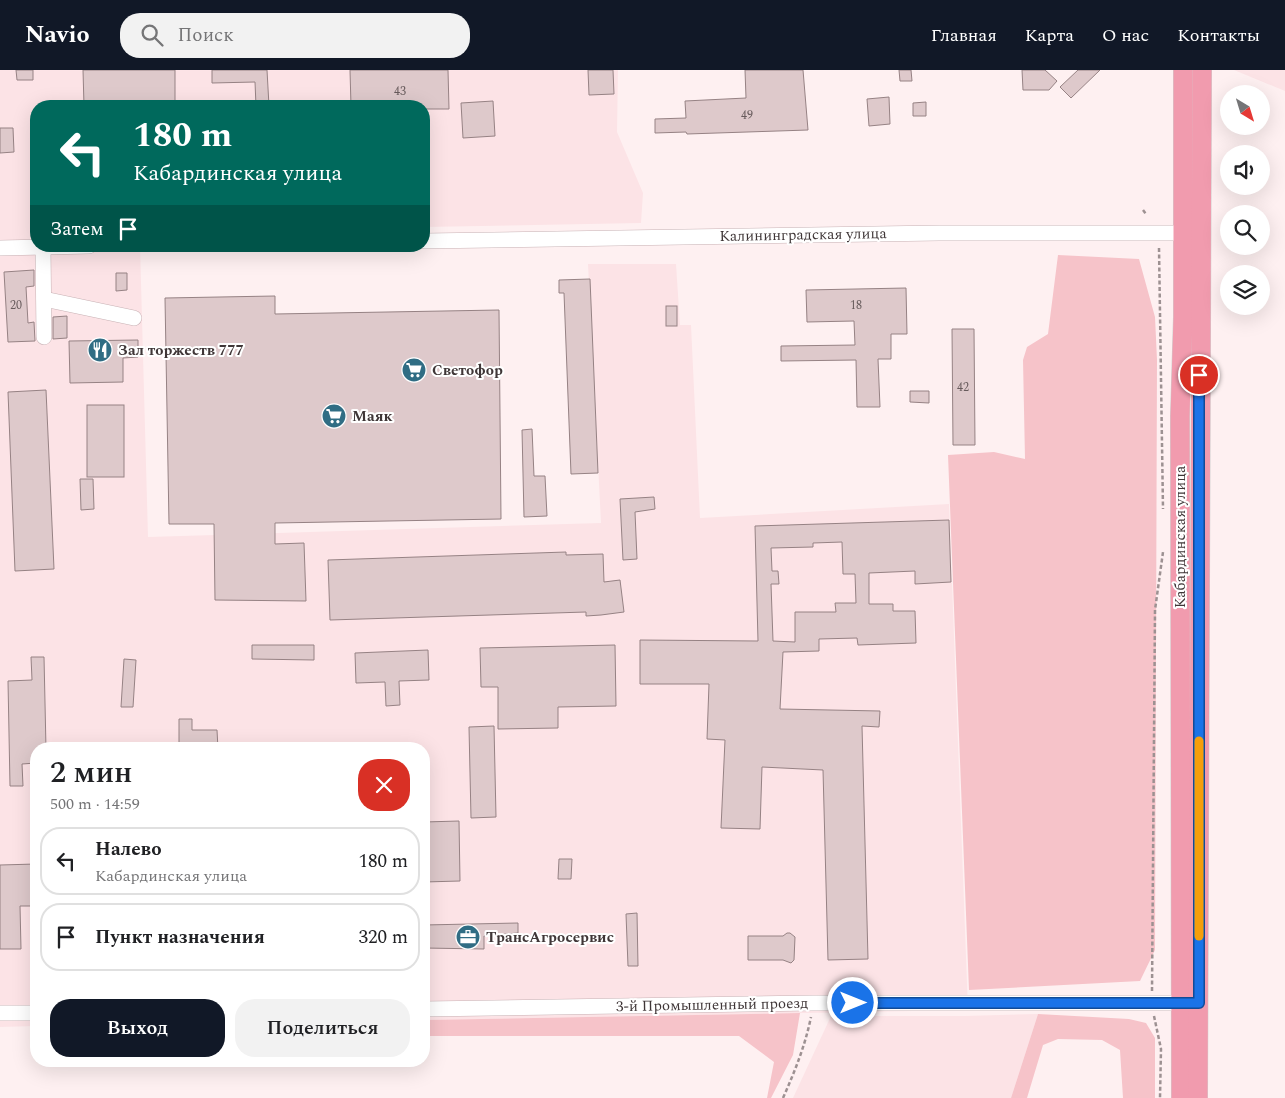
<!DOCTYPE html>
<html lang="ru">
<meta charset="utf-8">
<style>
:root{--surface:#fff;--page:#f2f2f2;--text:#202124;--muted:#757577;--line:#e0e0e0;--accent:#111827}
body{margin:0;font-family:Spectral,serif;background:var(--page);color:var(--text);height:100vh;display:flex;flex-direction:column;font-size:19px;white-space:nowrap}
*{box-sizing:border-box;margin:0}
p{font-size:16px;color:var(--muted)}
.icon{flex:none;width:28px;height:28px;fill:none;stroke:currentColor;stroke-width:2;stroke-linecap:round;stroke-linejoin:round}
.map{position:relative;flex:1;overflow:hidden}
.drawer{position:absolute;left:30px;top:672px;width:400px;height:325px;display:flex;flex-direction:column;background:var(--surface);border-radius:20px;box-shadow:0 5px 20px #0002}
.drawer>*{flex:none}
.banner{position:absolute;left:30px;top:30px;width:400px;height:152px;border-radius:20px;box-shadow:0 5px 20px #0002;background:#00695c;color:#fff;overflow:hidden}
.needle{width:32px;rotate:142deg}
.controls{position:absolute;left:1220px;top:15px;display:grid;gap:10px}
.controls a{display:grid;place-items:center;width:50px;height:50px;border-radius:50%;background:var(--surface);box-shadow:0 5px 20px #0002;font-size:25px}
.pin{position:absolute;display:grid;place-items:center;width:42px;height:42px;color:#fff;margin:-21px;border:2px solid #fff;border-radius:50%;box-shadow:0 1px 5px #0007}
.me{position:absolute;width:55px;margin:-28px;rotate:90deg;stroke-linejoin:round;filter:drop-shadow(0 0 4px #0008)}
.turn{display:flex;align-items:center;gap:18px;height:105px;padding:0 20px;font-size:22px}
.turn .icon{width:65px;height:65px;stroke-width:2.5}
.turn b{display:block;font-size:35px;line-height:42px}
.then{display:flex;align-items:center;height:48px;padding:0 20px;background:#0003;gap:10px;font-size:19px}
.round{display:grid;place-items:center;flex:none;width:52px;height:52px;border-radius:20px;background:var(--page)}
.headline{display:flex;align-items:center;justify-content:space-between;height:85px;padding:0 20px}
h1{font-size:30px;font-weight:600;line-height:38px}
.primary-button{display:flex;gap:10px;margin-top:auto;padding:10px 20px}
.primary-button a{flex:1;height:58px;border-radius:20px;background:var(--accent);color:#fff;font-size:20px;font-weight:600;line-height:58px;text-align:center}
.primary-button a+a{background:var(--page);color:var(--text)}
ul{padding:0;list-style:none}
li{display:flex;align-items:center;gap:15px;height:68px;margin:0 10px 8px;padding:0 10px;border:2px solid var(--line);border-radius:20px}
li div{flex:1}
li b{display:block;font-size:19px}
li em{font-style:normal}
header{display:flex;align-items:center;gap:30px;box-sizing:border-box;height:70px;padding:0 25px;background:var(--accent);color:#fff}
header strong{font-size:24px}
nav{display:flex;gap:28px;margin-inline-start:auto;font-size:18px}
.search{width:350px;height:45px;background:var(--page);display:flex;align-items:center;gap:12px;box-sizing:border-box;padding:0 18px;border-radius:20px;color:var(--muted);font-size:19px}
.map>svg:first-child{display:block}
</style>
<header>
<strong>Navio</strong>
<div class="search"><svg class="icon" aria-label="search" viewBox="0 0 24 24"><circle cx="10" cy="10" r="6"/><path d="M15 15l6 6"/></svg>Поиск</div>
<nav><a>Главная</a><a>Карта</a><a>О нас</a><a>Контакты</a></nav>
</header>
<div class="map">
<svg width="1285" height="1028" viewBox="0 0 1285 1028">
<rect width="100%" height="100%" fill="#fef0f1"/>
<g fill="#fce3e6">
<polygon points="0,0 618,0 617,62 643,123 641,153 424,157 424,36 36,36 36,176 140,176 148,467 601,453 588,194 676,194 680,255 691,255 700,448 949,434 968,940 424,950 424,679 36,679 36,956 0,957"/>
<polygon points="1234,0 1285,0 1285,21"/>
<polygon points="1038,944 1011,1028 793,1028 831,946 965,946"/>
</g>
<g fill="#f6c3c9">
<polygon points="1058,185 1139,189 1155,247 1157,290 1155,880 1140,911 969,920 948,385 994,382 1025,389 1023,290 1027,277 1048,264"/>
<polygon points="800,943 793,985 771,1028 767,1028 774,992 739,966 424,966 424,950"/>
<polygon points="1038,944 1129,949 1146,953 1155,968 1155,1028 1123,1028 1120,980 1102,970 1058,969 1043,975 1027,1028 1011,1028"/>
</g>
<g fill="#dec9cb" stroke="#968284" fill-rule="evenodd">
<polygon points="16,0 33,0 33,10 17,10"/>
<polygon points="83,0 175,0 175,33 84,36"/>
<polygon points="212,0 267,0 269,36 256,36 255,12 212,13"/>
<polygon points="350,0 448,0 449,39 424,39 424,36 351,36"/>
<polygon points="588,0 613,0 614,24 589,25"/>
<polygon points="745,0 803,0 808,60 687,64 686,62 655,63 655,49 686,48 685,31 746,28"/>
<polygon points="899,0 911,0 912,11 900,11"/>
<polygon points="1022,0 1045,0 1057,11 1049,20 1023,20"/>
<polygon points="1078,0 1100,0 1071,28 1060,17"/>
<polygon points="889,27 890,54 869,56 867,29"/>
<polygon points="493,31 495,66 463,68 461,33"/>
<polygon points="926,32 926,46 913,46 913,33"/>
<polygon points="0,58 13,58 14,82 0,83"/>
<polygon points="34,200 34,216 26,217 28,253 34,252 35,271 8,272 4,202"/>
<polygon points="116,203 127,203 127,220 116,221"/>
<polygon points="590,209 598,403 571,404 564,223 559,223 559,210"/>
<polygon points="906,218 907,264 891,264 891,289 878,289 880,337 857,337 856,290 781,291 781,276 855,275 854,251 807,252 806,220"/>
<polygon points="275,226 275,244 499,240 501,449 275,453 275,474 304,473 306,531 215,530 214,454 169,454 165,228"/>
<rect x="666" y="236" width="11" height="20"/>
<polygon points="67,246 67,268 53,269 53,247"/>
<polygon points="952,259 974,259 975,375 953,375"/>
<polygon points="138,270 138,287 123,288 123,312 70,313 69,271"/>
<polygon points="46,320 54,499 15,501 8,322"/>
<polygon points="910,321 929,321 929,333 910,332"/>
<rect x="87" y="335" width="37" height="72"/>
<polygon points="532,359 534,406 545,406 547,446 524,447 522,360"/>
<polygon points="80,409 93,409 94,439 81,440"/>
<polygon points="654,427 655,439 635,442 637,489 623,490 620,429"/>
<path d="M949 450 951 512 915 514V501L869 503V534H893V541H915L916 573 858 575 857 568 819 569V581L783 582 780 639 880 641 879 657 862 656 868 889 828 890 823 700 762 697 760 759 721 758 725 670 707 669 709 614H640V570L758 571 755 456ZM842 472 843 504H855L856 533H835L836 542H795V572L773 571 771 514H779L778 501H772L771 478 813 477V473Z"/>
<polygon points="566,482 566,485 603,484 604,512 620,510 624,542 601,545 586,546 586,542 330,550 328,490"/>
<polygon points="252,575 314,575 314,590 252,589"/>
<polygon points="615,575 616,636 558,637 558,658 498,659 498,617 481,617 480,578"/>
<polygon points="428,580 429,610 399,611 400,635 386,636 385,612 356,613 355,583"/>
<polygon points="31,587 44,587 46,679 36,679 36,693 22,694 23,716 10,716 8,611 32,610"/>
<polygon points="124,589 136,590 133,637 121,637"/>
<polygon points="179,649 192,649 192,660 217,660 218,679 179,679"/>
<polygon points="494,656 496,747 471,748 469,657"/>
<polygon points="459,751 460,811 424,812 424,752"/>
<polygon points="559,789 572,789 571,809 558,809"/>
<polygon points="36,794 36,836 20,836 21,879 0,879 0,795"/>
<polygon points="637,843 638,896 628,896 626,844"/>
<polygon points="518,853 518,863 484,866 484,879 424,878 424,855"/>
<polygon points="787,863 790,863 795,867 794,890 791,893 783,890 748,890 748,866 783,866"/>
</g>
<g fill="none" stroke-linecap="round" stroke-linejoin="round">
<defs>
<g id="minor">
<polyline points="424,171 939,163 1192,163"/>
<polyline points="43,177 44,267"/>
<polyline points="0,178 89,176"/>
<polyline points="44,229 134,248"/>
<polyline points="424,939 813,933 1192,933"/>
<polyline points="0,943 36,943"/>
</g>
<g id="major">
<polyline points="1181,1028 1180,346 1183,247 1183,0"/>
<polyline points="1198,1028 1202,0"/>
</g>
</defs>
<use href="#minor" stroke="#c8b2b5" stroke-width="16"/>
<use href="#major" stroke="#d1cfcf" stroke-width="20"/>
<g stroke="#9d9192" stroke-width="2.5" stroke-dasharray="4 2.5" stroke-linecap="butt">
<polyline points="1143,140 1146,144"/>
<polyline points="1159,178 1163,439"/>
<polyline points="1152,921 1155,540 1163,482"/>
<polyline points="1154,946 1161,979 1160,1028"/>
<path d="M783 1028C795 1001 805 976 811 947"/>
</g>
<use href="#minor" stroke="#fff" stroke-width="15"/>
<use href="#major" stroke="#f19bae" stroke-width="19"/>
</g>
<g fill="none" stroke-linecap="round" stroke-linejoin="round">
<defs>
<polyline id="route" points="853,933 1199,933 1199,305"/>
</defs>
<use href="#route" stroke="#114b97" stroke-width="12"/>
<use href="#route" stroke="#1a73e8" stroke-width="9"/>
<polyline stroke="#f59e0b" stroke-width="9" points="1199,866 1199,671"/>
</g>
<defs>
<symbol id="restaurant-disc" viewBox="-11 -11 22 22"><circle r="9.5" fill="#306d84" stroke="#fff"/><path d="M-5-6h1v4h1v-4h1v4h1v-4h1v5L-1.5 .5V6h-2V.5L-5-1ZM5-6V6H3V1.5H1.5Q1.5-4 5-6Z" fill="#fff"/></symbol>
<symbol id="supermarket-disc" viewBox="-11 -11 22 22"><circle r="9.5" fill="#306d84" stroke="#fff"/><path d="M-6-5.5h2.5l.6 2H6L4.5 2H-2.5L-4.4-4H-6ZM-1.5 3.2a1.3 1.3 0 1 0 .1 0ZM3 3.2a1.3 1.3 0 1 0 .1 0Z" fill="#fff"/></symbol>
<symbol id="office-disc" viewBox="-11 -11 22 22"><circle r="9.5" fill="#306d84" stroke="#fff"/><path d="M-6-3h4V-5.5h4V-3h4V5H-6ZM-1-4.5V-3h2v-1.5ZM-6 0V1H6V0Z" fill="#fff"/></symbol>
</defs>
<g fill-rule="evenodd">
<use href="#restaurant-disc" x="86" y="266" width="28" height="28"/>
<use href="#supermarket-disc" x="400" y="286" width="28" height="28"/>
<use href="#supermarket-disc" x="320" y="332" width="28" height="28"/>
<use href="#office-disc" x="454" y="853" width="28" height="28"/>
</g>
<g text-anchor="middle" dominant-baseline="central" stroke-width="4" stroke-linejoin="round" paint-order="stroke">
<g font-size="12" fill="#675b5c">
<text x="400" y="21">43</text>
<text x="747" y="45">49</text>
<text x="16" y="235">20</text>
<text x="856" y="235">18</text>
<text x="963" y="317">42</text>
</g>
<g font-size="15" fill="#3f3637" stroke="#fff">
<text transform="translate(803 165) rotate(-1)">Калининградская улица</text>
<text transform="translate(1180 467) rotate(-90)">Кабардинская улица</text>
<text transform="translate(712 935) rotate(-1)">3-й Промышленный проезд</text>
</g>
<g font-size="15" font-weight="bold" fill="#3f3637" stroke="#fff" text-anchor="start">
<text x="118" y="280">Зал торжеств 777</text>
<text x="432" y="300">Светофор</text>
<text x="352" y="346">Маяк</text>
<text x="486" y="867">ТрансАгросервис</text>
</g>
</g>
</svg>
<div class="controls">
<a><svg class="needle" viewBox="-14 -14 28 28"><path d="M0-13l5 13h-10z" fill="#e53935"/><path d="M0 13l5-13h-10z" fill="#757577"/></svg></a>
<a><svg class="icon" aria-label="sound" viewBox="0 0 24 24"><path d="M4 9h4l5-4v14l-5-4H4zM17 9q2 3 0 6"/></svg></a>
<a><svg class="icon" aria-label="search" viewBox="0 0 24 24"><circle cx="10" cy="10" r="6"/><path d="M15 15l6 6"/></svg></a>
<a><svg class="icon" aria-label="layers" viewBox="0 0 24 24"><path d="M12 4l9 5-9 5-9-5zM3 14l9 5 9-5"/></svg></a>
</div>
<div class="pin" style="left:1199px;top:305px;background:#d93025"><svg class="icon" aria-label="arrive" viewBox="0 0 24 24"><path d="M6 21V4h12l-3 4 3 4H6"/></svg></div>
<svg class="me" style="left:853px;top:933px" viewBox="-20 -20 40 40"><circle r="17" fill="#1a73e8" stroke="#fff" stroke-width="3"/><path d="M0-11L8 9 0 5-8 9z" fill="#fff"/></svg>
<div class="banner">
<div class="turn"><svg class="icon" aria-label="left" viewBox="0 0 24 24"><path d="M17 20v-9H6M10 6l-5 5 5 5"/></svg><div><b>180 m</b>Кабардинская улица</div></div>
<div class="then">Затем<svg class="icon" aria-label="arrive" viewBox="0 0 24 24"><path d="M6 21V4h12l-3 4 3 4H6"/></svg></div>
</div>
<section class="drawer">
<div class="headline"><div><h1>2 мин</h1><p>500 m · 14:59</p></div><a class="round" style="background:#d93025;color:#fff"><svg class="icon" aria-label="close" viewBox="0 0 24 24"><path d="M6 6l12 12M18 6L6 18"/></svg></a></div>
<ul>
<li><svg class="icon" aria-label="left" viewBox="0 0 24 24"><path d="M17 20v-9H6M10 6l-5 5 5 5"/></svg><div><b>Налево</b><p>Кабардинская улица</p></div><em>180 m</em></li>
<li><svg class="icon" aria-label="arrive" viewBox="0 0 24 24"><path d="M6 21V4h12l-3 4 3 4H6"/></svg><div><b>Пункт назначения</b></div><em>320 m</em></li>
</ul>
<div class="primary-button"><a>Выход</a><a>Поделиться</a></div>
</section>
</div>
